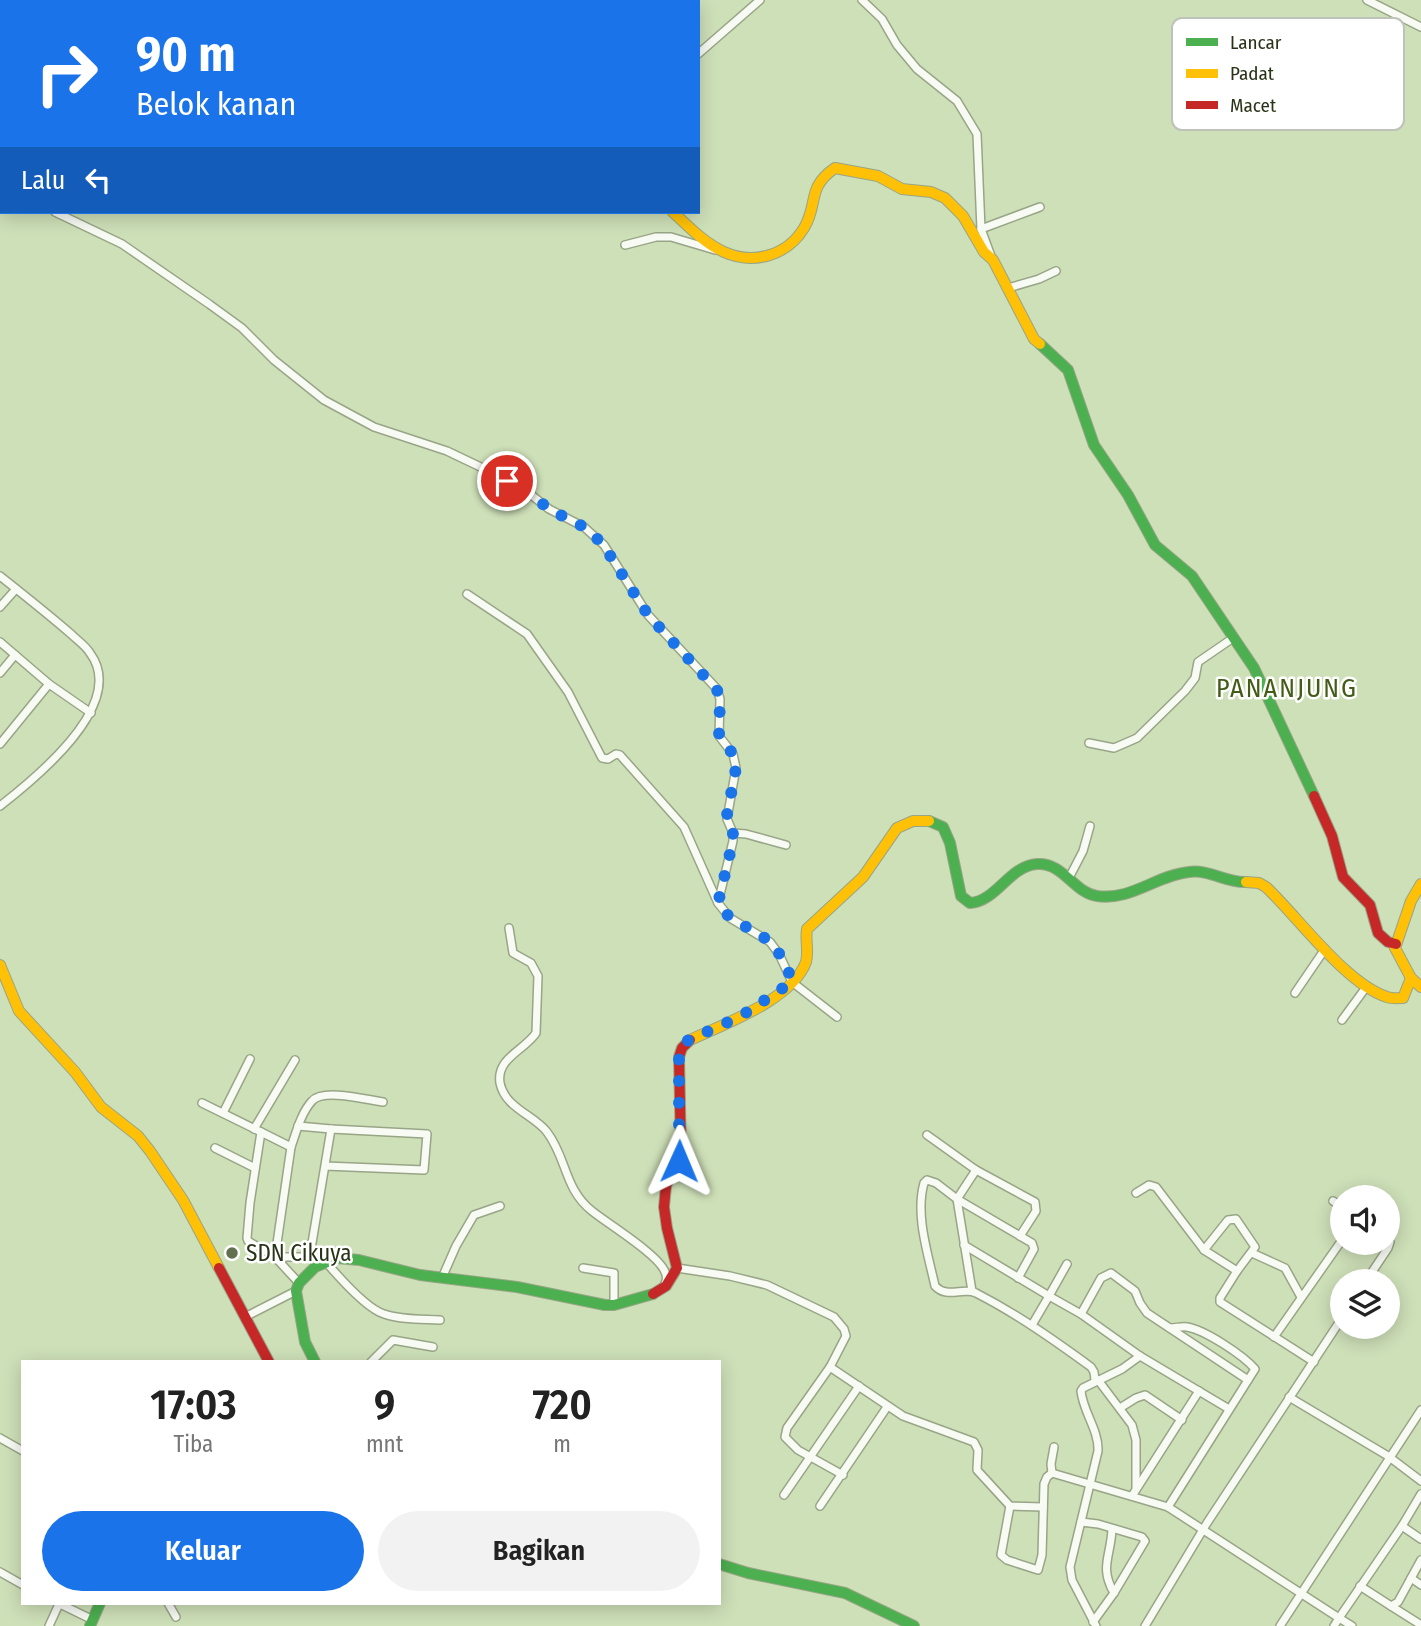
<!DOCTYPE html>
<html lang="id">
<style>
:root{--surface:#fff;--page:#f2f2f2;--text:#222;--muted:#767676;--accent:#1a73e8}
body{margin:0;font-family:"Fira Sans Condensed",sans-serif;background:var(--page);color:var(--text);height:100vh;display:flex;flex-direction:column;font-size:26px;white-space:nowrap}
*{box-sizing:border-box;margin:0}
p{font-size:23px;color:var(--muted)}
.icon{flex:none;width:38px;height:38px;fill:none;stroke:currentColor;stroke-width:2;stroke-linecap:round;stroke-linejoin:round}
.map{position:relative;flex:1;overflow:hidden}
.drawer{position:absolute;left:21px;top:1360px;width:700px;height:245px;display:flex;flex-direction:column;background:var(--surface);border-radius:0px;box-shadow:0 4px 18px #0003}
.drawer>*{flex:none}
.guide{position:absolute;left:0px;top:0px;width:700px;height:214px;box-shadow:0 4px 18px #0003;background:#1a73e8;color:#fff;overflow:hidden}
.fabs{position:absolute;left:1330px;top:1185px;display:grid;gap:14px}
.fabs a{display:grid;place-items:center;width:70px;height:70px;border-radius:50%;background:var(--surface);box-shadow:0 4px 18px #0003;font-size:35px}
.pin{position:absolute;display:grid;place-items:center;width:60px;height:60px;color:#fff;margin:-30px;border:4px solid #fff;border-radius:50%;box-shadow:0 2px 7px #0007}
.me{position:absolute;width:77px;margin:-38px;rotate:1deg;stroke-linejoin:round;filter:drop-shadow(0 0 5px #0008)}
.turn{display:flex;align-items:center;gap:24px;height:147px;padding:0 21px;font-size:32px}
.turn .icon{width:91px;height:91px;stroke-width:2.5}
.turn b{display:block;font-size:49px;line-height:60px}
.then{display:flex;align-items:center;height:66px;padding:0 21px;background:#0003;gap:14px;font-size:26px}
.eta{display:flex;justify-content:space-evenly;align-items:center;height:119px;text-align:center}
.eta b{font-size:42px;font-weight:600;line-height:49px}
.button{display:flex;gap:14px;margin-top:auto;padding:14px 21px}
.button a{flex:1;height:80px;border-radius:42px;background:var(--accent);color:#fff;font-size:28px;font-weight:600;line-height:80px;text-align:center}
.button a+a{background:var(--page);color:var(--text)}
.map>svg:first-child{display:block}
</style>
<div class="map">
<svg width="1421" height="1626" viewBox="0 0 1421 1626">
<rect width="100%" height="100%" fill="#cee0b8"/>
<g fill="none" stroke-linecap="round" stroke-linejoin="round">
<defs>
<g id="street">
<polyline points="573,0 575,2"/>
<polyline points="862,0 882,19 897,45 917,69 957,101 977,134 981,229 991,256"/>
<polyline points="1367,0 1421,27"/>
<polyline points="0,20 2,20"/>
<polyline points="698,54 760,0"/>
<polyline points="55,212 122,244 209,304 242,328 274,360 324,400 374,427 447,451 491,472 525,490 549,509 584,527 604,545 648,615 717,689 720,699 719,736 733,754 736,768 727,819 733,833 733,841 718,903 730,918 770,942 779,954 792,982 837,1017"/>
<polyline points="981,229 1040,207"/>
<polyline points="625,245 656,237 671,237 715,250"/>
<polyline points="1008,288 1039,279 1056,271"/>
<path d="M0 576C24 595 48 614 71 634 77 640 86 646 90 653 128 704 36 778 0 806"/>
<polyline points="467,594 527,634 568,692 602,758 608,759 616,754 620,755 684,827 718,903"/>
<polyline points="0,607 16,589"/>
<polyline points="0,642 49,684 91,713"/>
<polyline points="0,673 15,655"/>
<polyline points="1089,743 1114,748 1137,738 1185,691 1195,678 1198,662 1233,638"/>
<polyline points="0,744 49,684"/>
<polyline points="733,833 746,834 786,845"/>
<polyline points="1069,878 1083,851 1090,826"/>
<path d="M509 928 513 953 531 963 538 976 536 1033C525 1050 496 1058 500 1083 505 1108 534 1115 547 1132 567 1158 564 1189 592 1211 608 1224 659 1255 665 1272 668 1278 666 1282 663 1288"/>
<polyline points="1295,993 1325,949"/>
<polyline points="1342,1020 1367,986"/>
<polyline points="202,1103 261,1132 250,1203 247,1238 248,1241 275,1257 299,1283"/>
<polyline points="223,1113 250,1059"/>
<polyline points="298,1126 331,1129"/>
<polyline points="254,1129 295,1060"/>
<polyline points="261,1132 291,1147 275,1257 305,1257 310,1255 331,1129 427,1134 424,1170 325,1166"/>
<polyline points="927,1135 976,1170 1035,1202 1036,1211 1020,1236"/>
<path d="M291 1147C296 1133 301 1113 312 1101 323 1088 368 1100 383 1102"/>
<polyline points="215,1148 255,1168"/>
<polyline points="1136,1193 1149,1185 1156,1187 1204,1250 1237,1271 1220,1298 1220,1302 1314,1362"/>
<polyline points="1333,1201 1342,1207"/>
<polyline points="964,1245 1049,1296 1032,1325"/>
<polyline points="1204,1250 1228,1220 1236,1219 1255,1247 1237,1271"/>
<polyline points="1252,1253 1285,1268 1301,1297"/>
<path d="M325 1261C337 1275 367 1309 384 1314 401 1320 422 1319 440 1320"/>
<polyline points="1067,1264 1049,1296 1081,1314 1140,1356 1229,1409"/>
<polyline points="583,1268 614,1273 614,1305"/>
<polyline points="677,1268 730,1276 767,1285 834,1317 844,1329 846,1336 830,1367 903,1416 974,1442 978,1450 977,1470 1010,1506 1043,1507"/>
<polyline points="442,1278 456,1246 474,1215 500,1206"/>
<path d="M1018 1278 1034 1249 1032 1243 957 1199 936 1183 927 1180 924 1183C915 1215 928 1254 935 1286 947 1299 963 1287 976 1293 1017 1314 1054 1340 1091 1367L1094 1372 1095 1380"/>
<polyline points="1366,1281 1388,1248 1390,1242 1388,1239"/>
<polyline points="972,1291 957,1199 976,1170"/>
<polyline points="1081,1314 1101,1278 1111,1273 1135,1291 1140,1303 1147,1313 1248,1380"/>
<polyline points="245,1317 296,1291"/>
<polyline points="1274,1337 1342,1240"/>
<polyline points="371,1362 393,1340 433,1347"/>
<polyline points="830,1367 787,1428 785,1437 798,1450 843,1475"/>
<polyline points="1098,1380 1132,1425 1136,1440 1136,1487"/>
<polyline points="1289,1397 1388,1456 1421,1481"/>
<polyline points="1120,1408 1136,1398 1145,1395 1182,1420"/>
<polyline points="0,1438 23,1451"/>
<polyline points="1052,1473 1051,1464 1054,1447"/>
<polyline points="1421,1494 1402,1526 1421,1539"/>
<polyline points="784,1495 859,1386"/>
<polyline points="1132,1496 1199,1391"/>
<polyline points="820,1506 887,1407"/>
<polyline points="1010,1506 1001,1555 1007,1560 1038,1570 1042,1555 1044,1484 1047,1477 1052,1473 1168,1507 1339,1618 1334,1626"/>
<path d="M1168 1507 1255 1369C1243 1355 1205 1330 1187 1327 1182 1326 1176 1328 1170 1328"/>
<polyline points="1081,1522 1098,1524 1142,1537 1145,1541 1114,1593 1093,1622"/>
<path d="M1112 1529C1111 1556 1099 1567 1114 1593"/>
<polyline points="0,1572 23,1585"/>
<polyline points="1411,1578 1421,1585"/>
<polyline points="1360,1586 1391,1606 1398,1602 1421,1560"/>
<polyline points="58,1603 93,1620"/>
<polyline points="168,1603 176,1617"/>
<polyline points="1391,1606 1421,1625"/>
<polyline points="49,1626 59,1604"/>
<path d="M1096 1626 1072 1580 1070 1567 1098 1451C1099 1430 1083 1412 1081 1391L1083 1388 1122 1369 1140 1356"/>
<polyline points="1145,1626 1207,1523 1342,1318"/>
<polyline points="1280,1626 1421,1410"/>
<polyline points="1352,1626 1339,1618 1402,1526"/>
</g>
<g id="fast">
<polyline points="1040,344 1068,370 1094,445 1128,495 1155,545 1192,576 1254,668 1314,796"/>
<path d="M929 821 943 827 950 843 961 896 970 903C997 901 1009 866 1037 864 1063 862 1074 893 1097 896 1131 901 1157 875 1189 872 1209 869 1226 883 1246 882"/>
<polyline points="315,1362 305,1342 296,1291 299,1283 315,1267 337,1258 359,1260 420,1275 517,1287 605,1305 614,1305 653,1294"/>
<polyline points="719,1564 748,1573 845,1593 914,1626"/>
<polyline points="90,1626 100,1603"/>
</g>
<g id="slow">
<path d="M673 212C688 226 704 243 724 252 753 265 787 256 804 228 819 203 806 188 835 168L878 176 902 189 931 192 945 198 963 216 984 252 993 260 1034 339 1040 344"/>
<path d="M1246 882 1259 883 1266 887C1298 917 1346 984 1387 997 1392 999 1398 998 1403 998L1411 978"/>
<polyline points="1421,884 1411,901 1395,948 1411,978 1421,987"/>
<polyline points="0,965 19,1011 75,1072 101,1107 138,1136 150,1151 183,1200 219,1268"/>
<path d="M690 1040C724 1024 792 1000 806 962 809 951 805 940 807 929L863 877 897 828 913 821H929"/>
</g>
<g id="jam">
<polyline points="1314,796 1332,836 1343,877 1370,905 1378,933 1388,942 1396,944"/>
<polyline points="219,1268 269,1362"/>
<polyline points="653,1294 666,1286 677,1268 667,1228 664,1207 666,1186 681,1151 679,1057 682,1048 690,1040"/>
</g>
</defs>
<use href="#street" stroke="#98a586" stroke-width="10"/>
<use href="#fast" stroke="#98a586" stroke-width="12"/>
<use href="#slow" stroke="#98a586" stroke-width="12"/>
<use href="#jam" stroke="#98a586" stroke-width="12"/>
<use href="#street" stroke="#f8faf4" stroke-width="7"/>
<use href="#fast" stroke="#4caf50" stroke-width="10"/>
<use href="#slow" stroke="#ffc107" stroke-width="10"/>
<use href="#jam" stroke="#c62828" stroke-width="10"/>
</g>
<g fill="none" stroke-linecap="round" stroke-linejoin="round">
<path stroke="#1a73e8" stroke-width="12" stroke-dasharray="0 21.6" d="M507 481 525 490 549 509 584 527 602 543 648 615 717 690 720 699 719 736 733 754 736 768 726 820 733 834V841L718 903C729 924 755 927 770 943 781 953 788 968 792 982L741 1016 687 1041 682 1048 679 1057V1161"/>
</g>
<circle fill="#62704f" stroke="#fff" stroke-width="2.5" cx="232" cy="1253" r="7"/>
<g text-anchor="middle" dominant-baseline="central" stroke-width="5" stroke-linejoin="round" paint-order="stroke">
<g font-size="23" fill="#283417" stroke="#fff" text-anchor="start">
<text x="246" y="1253">SDN Cikuya</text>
</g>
<g font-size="26" letter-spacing="2" fill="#435d18" stroke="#fff">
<text x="1287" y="688">PANANJUNG</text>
</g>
</g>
<rect x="1172" y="18" width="232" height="112" rx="10" fill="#fff" stroke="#bec2b9" stroke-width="2"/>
<rect x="1186" y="38" width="32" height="8" fill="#4caf50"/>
<rect x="1186" y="69" width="32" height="9" fill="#ffc107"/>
<rect x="1186" y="101" width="32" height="8" fill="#c62828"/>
<g font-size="19" fill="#283417">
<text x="1230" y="49">Lancar</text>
<text x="1230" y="80">Padat</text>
<text x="1230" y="112">Macet</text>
</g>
</svg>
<div class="fabs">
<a><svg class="icon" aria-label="sound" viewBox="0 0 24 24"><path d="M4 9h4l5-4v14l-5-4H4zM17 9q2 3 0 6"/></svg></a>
<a><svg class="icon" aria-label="layers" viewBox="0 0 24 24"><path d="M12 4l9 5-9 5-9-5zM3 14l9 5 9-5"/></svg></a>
</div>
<div class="pin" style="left:507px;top:481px;background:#d93025"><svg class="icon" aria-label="arrive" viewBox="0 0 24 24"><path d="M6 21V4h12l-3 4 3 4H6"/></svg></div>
<svg class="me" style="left:679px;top:1161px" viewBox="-20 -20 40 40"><path d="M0-17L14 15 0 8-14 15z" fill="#1a73e8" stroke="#fff" stroke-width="4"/></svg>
<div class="guide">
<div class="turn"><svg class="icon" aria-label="right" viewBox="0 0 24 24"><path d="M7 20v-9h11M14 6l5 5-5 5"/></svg><div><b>90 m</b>Belok kanan</div></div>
<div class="then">Lalu<svg class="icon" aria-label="left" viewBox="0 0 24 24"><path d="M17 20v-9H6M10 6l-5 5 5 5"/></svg></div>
</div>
<section class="drawer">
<div class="eta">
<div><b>17:03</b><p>Tiba</p></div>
<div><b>9</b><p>mnt</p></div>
<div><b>720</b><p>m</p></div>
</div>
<div class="button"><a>Keluar</a><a>Bagikan</a></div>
</section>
</div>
